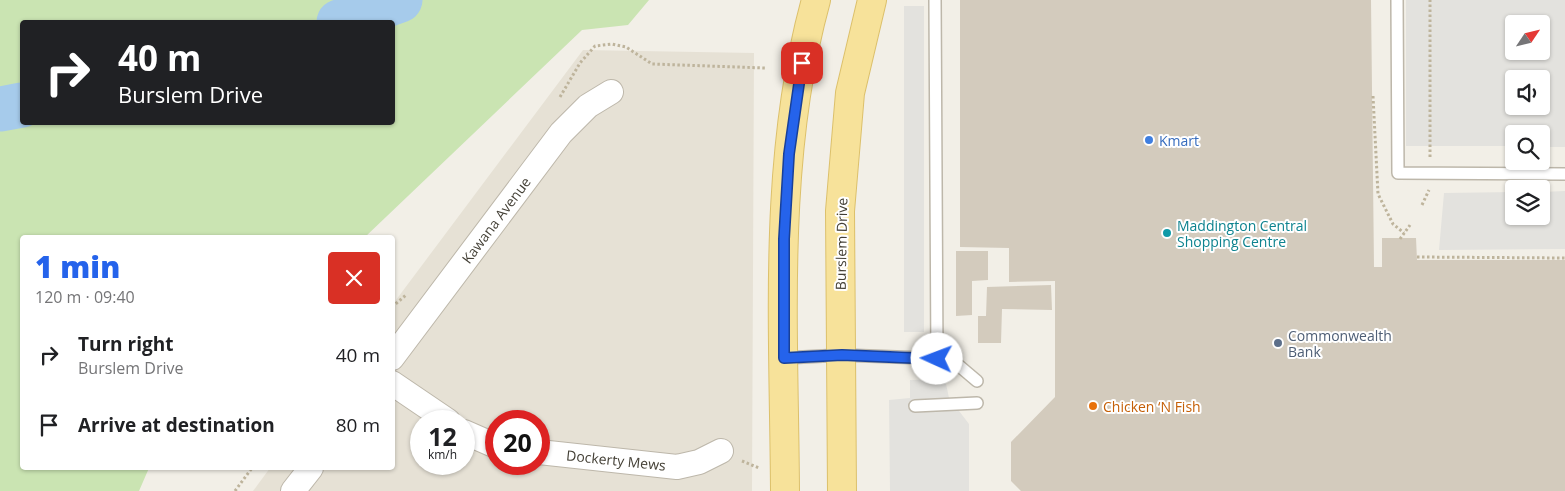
<!DOCTYPE html>
<meta charset="utf-8">
<style>
:root{--surface:#fff;--page:#f2f2f2;--text:#202124;--muted:#757577;--accent:#2563eb}
body{margin:0;font-family:"Open Sans",sans-serif;background:var(--page);color:var(--text);height:100vh;display:flex;flex-direction:column;font-size:19px;white-space:nowrap}
*{box-sizing:border-box;margin:0}
p{font-size:16px;color:var(--muted)}
.icon{flex:none;width:28px;height:28px;fill:none;stroke:currentColor;stroke-width:2;stroke-linecap:round;stroke-linejoin:round}
.map{position:relative;flex:1;overflow:hidden}
.sheet{position:absolute;left:20px;top:235px;width:375px;height:235px;display:flex;flex-direction:column;background:var(--surface);border-radius:5px;box-shadow:0 1px 4px #0004}
.sheet>*{flex:none}
.guide{position:absolute;left:20px;top:20px;width:375px;height:105px;border-radius:5px;box-shadow:0 1px 4px #0004;background:#202124;color:#fff;overflow:hidden}
.needle{width:32px;rotate:55deg}
.controls{position:absolute;left:1505px;top:15px;display:grid;gap:10px}
.controls a{display:grid;place-items:center;width:45px;height:45px;border-radius:5px;background:var(--surface);box-shadow:0 1px 4px #0004;font-size:25px}
.speed{position:absolute;left:410px;top:410px;display:flex;gap:10px;font-size:25px;font-weight:700;text-align:center}
.speed>*{display:grid;place-content:center;width:65px;height:65px;border-radius:50%;background:var(--surface);box-shadow:0 1px 4px #0004;line-height:1}
.speed small{font-size:12px;font-weight:400}
.speed .limit{border:8px solid #d22;background:#fff;color:#111}
.pin{position:absolute;display:grid;place-items:center;width:42px;height:42px;color:#fff;margin:-21px;border-radius:10px;box-shadow:0 2px 8px #0006}
.me{position:absolute;width:55px;margin:-28px;rotate:272deg;stroke-linejoin:round;filter:drop-shadow(0 0 4px #0008)}
.turn{display:flex;align-items:center;gap:18px;height:105px;padding:0 15px;font-size:22px}
.turn .icon{width:65px;height:65px;stroke-width:2.5}
.turn b{display:block;font-size:35px;line-height:42px}
.round{display:grid;place-items:center;flex:none;width:52px;height:52px;border-radius:5px;background:var(--page)}
.overview{display:flex;align-items:center;justify-content:space-between;height:85px;padding:0 15px}
h1{font-size:30px;font-weight:800;line-height:38px;color:var(--accent)}
ul{padding:0;list-style:none}
li{display:flex;align-items:center;gap:15px;height:70px;padding:0 15px}
li div{flex:1}
li b{display:block;font-size:19px}
li em{font-style:normal}
.map>svg:first-child{display:block}
</style>
<div class="map">
<svg width="1565" height="491" viewBox="0 0 1565 491">
<rect width="100%" height="100%" fill="#f2efe7"/>
<path fill="#e6e1d5" fill-rule="evenodd" d="M583 50 754 53 752 491H253L270 468H392L393 304ZM421 421H464V464H421ZM496 421H539V464H496Z"/>
<path fill="#cae4b2" fill-rule="evenodd" d="M0 0H649L628 25 582 30 365 237 22 238V468H149L139 491H0ZM22 22H392V122H22Z"/>
<g fill="#e3e2de" fill-rule="evenodd">
<path d="M1406 0H1565V147H1541V134H1514V146H1406ZM1514 24H1541V51H1514ZM1514 79H1541V106H1514Z"/>
<rect x="904" y="6" width="20" height="326"/>
<polygon points="1565,191 1565,249 1439,250 1444,193 1514,192 1514,216 1541,216 1541,192"/>
<polygon points="945,379 949,398 969,424 969,491 890,491 889,400 910,398 910,380"/>
</g>
<g fill="none" stroke-linecap="round" stroke-linejoin="round">
<g stroke="#a6cbeb" stroke-width="45">
<polyline points="339,22 400,0"/>
<polyline points="0,109 22,105"/>
</g>
</g>
<g fill="#d3cbbd">
<polygon points="960,0 1371,0 1374,267 1382,267 1382,238 1416,238 1417,260 1565,260 1565,491 1021,491 1011,481 1011,442 1055,397 1055,281 1009,282 1009,248 960,247"/>
<polygon points="956,251 988,251 988,280 972,281 972,315 956,316"/>
<polygon points="1051,285 1052,310 1002,309 1001,343 978,343 978,316 986,316 987,287"/>
</g>
<g fill="none" stroke-linecap="round" stroke-linejoin="round">
<defs>
<g id="service">
<polyline points="935,0 937,359"/>
<polyline points="1397,0 1398,173 1565,174"/>
<polyline points="784,358 842,355 951,359 977,381"/>
<polyline points="915,406 977,403"/>
</g>
<g id="minor">
<polyline points="392,358 561,133 588,106 611,92"/>
<polyline points="392,383 448,421"/>
<polyline points="464,432 496,446"/>
<polyline points="539,452 677,467 699,462 721,451"/>
<polyline points="293,491 311,468"/>
</g>
<g id="primary">
<path d="M785 491C784 328 772 159 816 0"/>
<polyline points="842,491 840,211 850,93 872,0"/>
</g>
</defs>
<use href="#service" stroke="#bdb7aa" stroke-width="14"/>
<use href="#minor" stroke="#bdb7aa" stroke-width="26"/>
<use href="#primary" stroke="#dcc06b" stroke-width="30"/>
<g stroke="#beb49c" stroke-width="3" stroke-dasharray="2.5 2.5" stroke-linecap="butt">
<polyline points="1373,96 1378,194 1393,224 1404,233"/>
<polyline points="560,97 580,63 595,46 612,44 626,47 652,64 765,68"/>
<polyline points="1430,157 1430,0"/>
<polyline points="1422,205 1429,190"/>
<polyline points="1400,239 1410,225"/>
<polyline points="1417,257 1565,258"/>
<polyline points="392,307 406,295"/>
<polyline points="742,461 759,468"/>
<polyline points="235,491 252,468"/>
</g>
<use href="#service" stroke="#fff" stroke-width="11"/>
<use href="#minor" stroke="#fff" stroke-width="24"/>
<use href="#primary" stroke="#f7e29a" stroke-width="28"/>
</g>
<g fill="none" stroke-linecap="round" stroke-linejoin="round">
<defs>
<polyline id="route" points="802,63 789,154 784,239 784,358 842,355 937,359"/>
</defs>
<use href="#route" stroke="#184099" stroke-width="12"/>
<use href="#route" stroke="#2563eb" stroke-width="9"/>
</g>
<circle fill="#3f7fe0" stroke="#fff" stroke-width="2" cx="1149" cy="140" r="5"/>
<circle fill="#0f9aa8" stroke="#fff" stroke-width="2" cx="1167" cy="233" r="5"/>
<circle fill="#5c6f8a" stroke="#fff" stroke-width="2" cx="1278" cy="343" r="5"/>
<circle fill="#e8710a" stroke="#fff" stroke-width="2" cx="1093" cy="406" r="5"/>
<g text-anchor="middle" dominant-baseline="central" stroke-width="4" stroke-linejoin="round" paint-order="stroke">
<g font-size="14" fill="#366cbe" stroke="#fff" text-anchor="start">
<text x="1159" y="140">Kmart</text>
</g>
<g font-size="14" fill="#444036" stroke="#fff">
<text transform="translate(496 220) rotate(-53)">Kawana Avenue</text>
<text transform="translate(841 244) rotate(-89)">Burslem Drive</text>
<text transform="translate(616 460) rotate(6)">Dockerty Mews</text>
</g>
<g font-size="14" fill="#0d838f" stroke="#fff" text-anchor="start">
<text x="1177" y="225">Maddington Central<tspan x="1177" dy="16">Shopping Centre</tspan></text>
</g>
<g font-size="14" fill="#4e5e75" stroke="#fff" text-anchor="start">
<text x="1288" y="335">Commonwealth<tspan x="1288" dy="16">Bank</tspan></text>
</g>
<g font-size="14" fill="#c56008" stroke="#fff" text-anchor="start">
<text x="1103" y="406">Chicken ‘N Fish</text>
</g>
</g>
</svg>
<div class="controls">
<a><svg class="needle" viewBox="-14 -14 28 28"><path d="M0-13l5 13h-10z" fill="#e53935"/><path d="M0 13l5-13h-10z" fill="#757577"/></svg></a>
<a><svg class="icon" aria-label="sound" viewBox="0 0 24 24"><path d="M4 9h4l5-4v14l-5-4H4zM17 9q2 3 0 6"/></svg></a>
<a><svg class="icon" aria-label="search" viewBox="0 0 24 24"><circle cx="10" cy="10" r="6"/><path d="M15 15l6 6"/></svg></a>
<a><svg class="icon" aria-label="layers" viewBox="0 0 24 24"><path d="M12 4l9 5-9 5-9-5zM3 14l9 5 9-5"/></svg></a>
</div>
<div class="speed"><div>12<small>km/h</small></div><div class="limit">20</div></div>
<div class="pin" style="left:802px;top:63px;background:#d93025"><svg class="icon" aria-label="arrive" viewBox="0 0 24 24"><path d="M6 21V4h12l-3 4 3 4H6"/></svg></div>
<svg class="me" style="left:937px;top:359px" viewBox="-20 -20 40 40"><circle r="19" fill="#fff"/><path d="M0-13L10 11 0 6-10 11z" fill="#2563eb"/></svg>
<div class="guide">
<div class="turn"><svg class="icon" aria-label="right" viewBox="0 0 24 24"><path d="M7 20v-9h11M14 6l5 5-5 5"/></svg><div><b>40 m</b>Burslem Drive</div></div>
</div>
<section class="sheet">
<div class="overview"><div><h1>1 min</h1><p>120 m · 09:40</p></div><a class="round" style="background:#d93025;color:#fff"><svg class="icon" aria-label="close" viewBox="0 0 24 24"><path d="M6 6l12 12M18 6L6 18"/></svg></a></div>
<ul>
<li><svg class="icon" aria-label="right" viewBox="0 0 24 24"><path d="M7 20v-9h11M14 6l5 5-5 5"/></svg><div><b>Turn right</b><p>Burslem Drive</p></div><em>40 m</em></li>
<li><svg class="icon" aria-label="arrive" viewBox="0 0 24 24"><path d="M6 21V4h12l-3 4 3 4H6"/></svg><div><b>Arrive at destination</b></div><em>80 m</em></li>
</ul>
</section>
</div>
